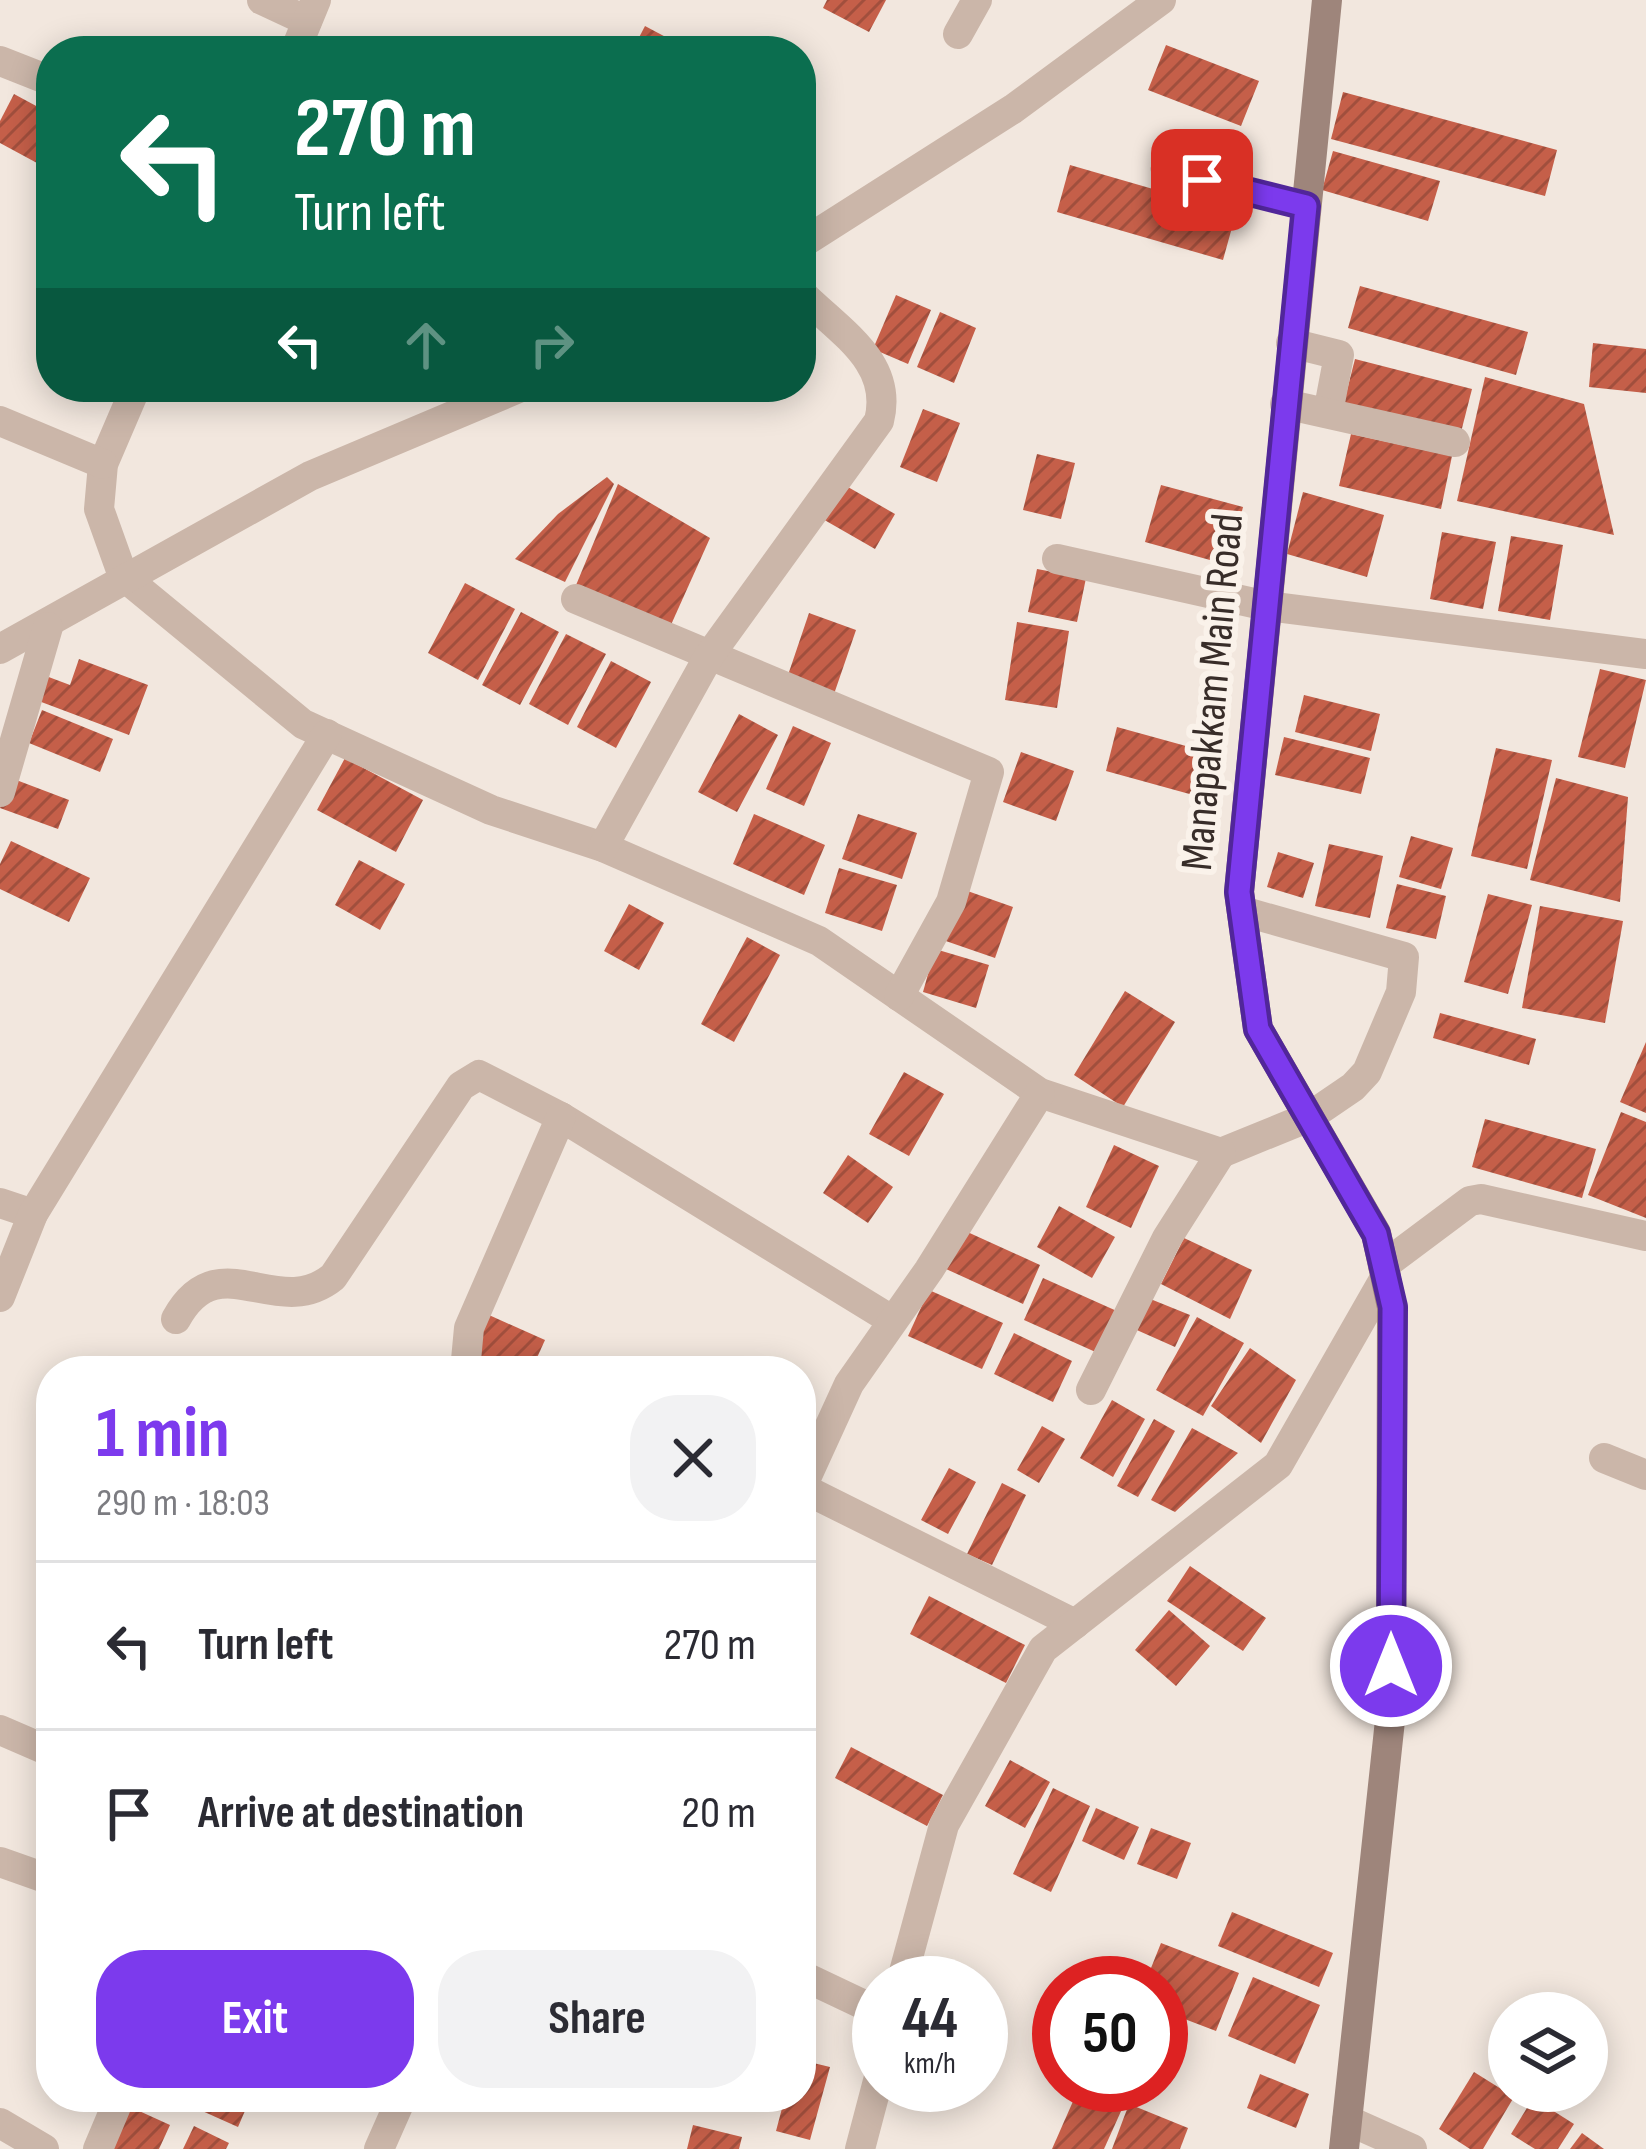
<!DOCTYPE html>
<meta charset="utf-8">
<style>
:root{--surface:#fff;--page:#f2f2f3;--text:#2b2b33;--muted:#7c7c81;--line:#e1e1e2;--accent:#7c3aed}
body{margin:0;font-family:"Sofia Sans Condensed",sans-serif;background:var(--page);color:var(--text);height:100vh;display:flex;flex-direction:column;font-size:45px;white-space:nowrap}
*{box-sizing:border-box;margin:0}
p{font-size:39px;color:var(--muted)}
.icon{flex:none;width:66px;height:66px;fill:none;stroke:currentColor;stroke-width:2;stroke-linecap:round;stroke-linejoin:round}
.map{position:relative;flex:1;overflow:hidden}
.side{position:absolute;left:36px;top:1356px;width:780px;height:756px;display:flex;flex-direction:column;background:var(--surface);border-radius:48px;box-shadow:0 6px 30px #0003}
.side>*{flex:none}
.guide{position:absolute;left:36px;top:36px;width:780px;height:366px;border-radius:48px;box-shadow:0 6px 30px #0003;background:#0b6e4f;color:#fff;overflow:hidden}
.buttons{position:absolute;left:1488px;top:1992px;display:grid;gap:24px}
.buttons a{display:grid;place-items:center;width:120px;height:120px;border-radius:50%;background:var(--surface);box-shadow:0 6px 30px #0003;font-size:60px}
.speed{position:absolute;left:852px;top:1956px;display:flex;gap:24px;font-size:60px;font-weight:700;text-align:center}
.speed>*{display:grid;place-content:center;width:156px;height:156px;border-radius:50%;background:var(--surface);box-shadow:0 6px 30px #0003;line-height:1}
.speed small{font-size:30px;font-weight:400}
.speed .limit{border:18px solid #d22;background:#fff;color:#111}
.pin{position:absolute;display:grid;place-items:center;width:102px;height:102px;color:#fff;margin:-51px;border-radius:24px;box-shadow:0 6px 18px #0006}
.me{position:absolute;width:132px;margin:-66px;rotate:0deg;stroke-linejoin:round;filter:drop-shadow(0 0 9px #0008)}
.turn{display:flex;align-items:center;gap:42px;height:252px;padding:0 60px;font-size:54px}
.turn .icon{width:156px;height:156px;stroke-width:2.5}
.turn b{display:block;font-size:84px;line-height:102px}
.lanes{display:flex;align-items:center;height:114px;padding:0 60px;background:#0003;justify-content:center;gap:60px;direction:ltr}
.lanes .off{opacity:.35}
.round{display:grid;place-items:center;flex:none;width:126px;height:126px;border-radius:48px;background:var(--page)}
.head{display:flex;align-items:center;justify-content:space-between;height:204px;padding:0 60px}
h1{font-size:72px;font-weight:700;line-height:90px;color:var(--accent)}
.primary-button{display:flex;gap:24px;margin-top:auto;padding:24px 60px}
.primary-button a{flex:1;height:138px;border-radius:48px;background:var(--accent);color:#fff;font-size:48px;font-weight:700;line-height:138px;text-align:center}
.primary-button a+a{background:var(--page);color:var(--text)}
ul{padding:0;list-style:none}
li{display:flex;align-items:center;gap:36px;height:168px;padding:0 60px;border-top:3px solid var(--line)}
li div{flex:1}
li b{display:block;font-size:45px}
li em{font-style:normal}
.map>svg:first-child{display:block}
</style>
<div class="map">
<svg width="1646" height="2149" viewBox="0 0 1646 2149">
<defs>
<pattern id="building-hatch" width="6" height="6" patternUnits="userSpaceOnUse" patternTransform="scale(3)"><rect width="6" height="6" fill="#c55f49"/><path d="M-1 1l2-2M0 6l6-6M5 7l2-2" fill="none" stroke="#a14f3d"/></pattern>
</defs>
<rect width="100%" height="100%" fill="#f2e7de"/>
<g fill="url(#building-hatch)">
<polygon points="827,0 886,0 869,32 823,8"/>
<polygon points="645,26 692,51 632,51"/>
<polygon points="1166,45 1259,81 1241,126 1148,90"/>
<polygon points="1343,92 1557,150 1545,196 1331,139"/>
<polygon points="14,94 51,114 51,136 37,163 0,143 0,121"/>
<polygon points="1333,151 1440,181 1428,221 1322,190"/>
<polygon points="1070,165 1236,213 1223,260 1057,212"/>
<polygon points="1360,286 1528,332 1516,375 1348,328"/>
<polygon points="896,295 931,310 908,364 873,349"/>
<polygon points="940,312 976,328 954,383 917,367"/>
<polygon points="1593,343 1646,349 1646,393 1589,387"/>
<polygon points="1355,359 1472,389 1460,436 1343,406"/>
<polygon points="1485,377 1584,404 1614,535 1457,501"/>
<polygon points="923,409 960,423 937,482 900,467"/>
<polygon points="1351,434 1452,456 1441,509 1339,486"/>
<polygon points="1037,454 1075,463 1061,519 1023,510"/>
<polygon points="607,477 614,484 565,582 515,559 558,514"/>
<polygon points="841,483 895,514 875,549 821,518"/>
<polygon points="618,484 710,538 670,627 574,590"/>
<polygon points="1161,485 1243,507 1228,565 1145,542"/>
<polygon points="1303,492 1384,515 1367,577 1287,554"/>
<polygon points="1442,532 1496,542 1483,609 1430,599"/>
<polygon points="1511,536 1563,545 1550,620 1498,611"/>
<polygon points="1037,569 1086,578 1077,622 1028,612"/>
<polygon points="465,583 515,609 478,680 428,653"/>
<polygon points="521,612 559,632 520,705 482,685"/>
<polygon points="809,613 856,630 834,694 787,678"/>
<polygon points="1017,622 1069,631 1057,708 1005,700"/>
<polygon points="566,634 606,654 568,725 529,704"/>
<polygon points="79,659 148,685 129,735 36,700 46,676 70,685"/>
<polygon points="611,661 651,682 616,748 577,727"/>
<polygon points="1600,669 1646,680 1625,768 1578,757"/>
<polygon points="1304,695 1380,714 1371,751 1295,732"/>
<polygon points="42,710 113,739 100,772 29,743"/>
<polygon points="739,714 778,735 737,812 698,792"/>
<polygon points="793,726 831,743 804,806 766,789"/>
<polygon points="1117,727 1215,754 1204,798 1106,771"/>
<polygon points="1284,737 1370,758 1361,794 1275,775"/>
<polygon points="1496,748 1552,760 1527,869 1471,856"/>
<polygon points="1021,752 1074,771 1056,821 1003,802"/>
<polygon points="345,758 423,800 396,852 317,810"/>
<polygon points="11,778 69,800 58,829 0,808"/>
<polygon points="1556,778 1628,797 1620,902 1530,880"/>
<polygon points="754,814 825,845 804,895 733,864"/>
<polygon points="858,814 917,833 902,879 842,859"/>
<polygon points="1411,836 1453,848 1441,889 1399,877"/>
<polygon points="11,841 90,878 69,922 0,889 0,864"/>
<polygon points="1329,844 1383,856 1370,918 1315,906"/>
<polygon points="1278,852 1314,863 1303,898 1267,887"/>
<polygon points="359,860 405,884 380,930 335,905"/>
<polygon points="839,868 897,885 882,931 825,913"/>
<polygon points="1397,884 1446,896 1436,939 1386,928"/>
<polygon points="959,888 1013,907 995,958 940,939"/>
<polygon points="1488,894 1532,905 1508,994 1464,982"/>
<polygon points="629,904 664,923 639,970 604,951"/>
<polygon points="1540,906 1623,921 1605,1023 1522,1008"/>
<polygon points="747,937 780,955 734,1042 701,1024"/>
<polygon points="935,949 989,965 976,1008 923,992"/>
<polygon points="1125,991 1175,1022 1123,1107 1074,1075"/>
<polygon points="1440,1013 1536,1039 1529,1065 1433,1038"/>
<polygon points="1646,1042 1646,1113 1620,1102"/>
<polygon points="904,1072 944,1094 909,1156 869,1134"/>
<polygon points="1621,1112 1646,1122 1646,1218 1588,1195"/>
<polygon points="1485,1119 1596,1149 1582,1198 1472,1167"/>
<polygon points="1114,1145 1159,1166 1131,1228 1086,1207"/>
<polygon points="848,1155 893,1187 868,1223 823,1193"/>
<polygon points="1059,1206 1115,1237 1092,1278 1037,1247"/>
<polygon points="963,1230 1040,1265 1023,1304 946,1269"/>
<polygon points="1184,1238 1252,1270 1230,1319 1161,1284"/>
<polygon points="1043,1278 1119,1312 1100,1354 1024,1320"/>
<polygon points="929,1290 1003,1323 982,1369 908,1336"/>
<polygon points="1143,1296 1190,1315 1175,1347 1130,1327"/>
<polygon points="489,1315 545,1340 531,1371 516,1371 472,1352"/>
<polygon points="1197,1317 1244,1343 1203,1416 1156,1390"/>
<polygon points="1014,1333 1072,1361 1053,1402 994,1374"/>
<polygon points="1250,1348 1296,1380 1261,1443 1211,1406"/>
<polygon points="1112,1400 1145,1419 1113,1477 1080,1458"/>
<polygon points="1154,1419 1175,1431 1138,1497 1117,1486"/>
<polygon points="1042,1426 1065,1439 1039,1483 1017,1470"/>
<polygon points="1192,1428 1238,1453 1175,1512 1151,1500"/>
<polygon points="949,1468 976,1482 948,1534 921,1520"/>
<polygon points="1002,1483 1026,1495 992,1565 967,1554"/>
<polygon points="1190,1566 1266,1618 1243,1651 1167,1601"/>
<polygon points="929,1596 1025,1645 1006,1683 910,1634"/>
<polygon points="1169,1610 1210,1646 1176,1686 1135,1650"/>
<polygon points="801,1734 816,1741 801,1773"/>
<polygon points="851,1747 943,1795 927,1826 835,1778"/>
<polygon points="1010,1760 1050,1782 1025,1828 985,1806"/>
<polygon points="1053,1788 1090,1806 1051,1892 1013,1874"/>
<polygon points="1096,1808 1139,1827 1124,1860 1082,1841"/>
<polygon points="1151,1828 1191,1843 1177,1879 1137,1864"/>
<polygon points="1232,1912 1333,1953 1319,1987 1218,1946"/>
<polygon points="1161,1943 1239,1973 1216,2031 1161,2010 1161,1983 1145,1983"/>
<polygon points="1253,1977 1320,2005 1295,2064 1228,2036"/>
<polygon points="801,2060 830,2067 810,2140 776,2131 785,2097 801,2097"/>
<polygon points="1474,2072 1514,2097 1483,2149 1470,2149 1439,2129"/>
<polygon points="1260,2074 1309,2094 1296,2128 1247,2108"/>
<polygon points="1078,2090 1122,2109 1104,2149 1052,2149"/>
<polygon points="206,2097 251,2097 238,2127 200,2110"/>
<polygon points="1533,2098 1574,2124 1558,2149 1535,2149 1511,2134"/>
<polygon points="1129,2104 1188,2128 1180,2149 1112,2149"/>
<polygon points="126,2105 170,2125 159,2149 106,2149"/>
<polygon points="693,2125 742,2137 739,2149 687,2149"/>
<polygon points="194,2126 229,2143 226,2149 183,2149"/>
<polygon points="1582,2133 1604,2149 1570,2149"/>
</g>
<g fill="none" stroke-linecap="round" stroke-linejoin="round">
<polyline stroke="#cbb6a9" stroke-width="15" points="1158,169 1306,206"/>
<g stroke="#cbb6a9" stroke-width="30">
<polyline points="262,0 307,21"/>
<polyline points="958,34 977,0"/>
<polyline points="295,51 316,0"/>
<polyline points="0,61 51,81"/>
<polyline points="801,244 1013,109 1161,0"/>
<polyline points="1291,343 1339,355 1328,413"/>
<polyline points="136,387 103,464 99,509 123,576 303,724 491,810 603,847 819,941 1040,1093 1221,1153 1309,1117 1353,1087 1367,1072 1401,992 1404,957 1242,911"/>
<polyline points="1285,404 1455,442"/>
<polyline points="0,421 103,464"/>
<polyline points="1057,559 1267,606 1646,654"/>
<polyline points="576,599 989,772 951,902 899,996"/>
<polyline points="0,649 310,476 521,387"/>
<polyline points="0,792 48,627"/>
<path d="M603 847 709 656 879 421C894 362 840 332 801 293"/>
<polyline points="0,1203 33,1214"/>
<polyline points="1383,1266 1470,1201 1481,1199 1646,1236"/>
<polyline points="0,1297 33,1214 327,734"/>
<path d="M176 1319C219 1241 276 1323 333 1277L461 1086 479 1075 561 1117 890 1319"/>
<polyline points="465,1371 469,1328 561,1117"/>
<polyline points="1091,1390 1167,1238 1221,1153"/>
<polyline points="1604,1458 1646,1475"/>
<polyline points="802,1488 1075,1624"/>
<polyline points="801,1489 849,1384 929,1270 1040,1093"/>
<polyline points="0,1730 51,1752"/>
<polyline points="0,1862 51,1880"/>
<polyline points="801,1975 879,2012"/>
<polyline points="901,1983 944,1825 1043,1649 1278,1465 1386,1276"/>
<polyline points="1347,2120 1412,2149"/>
<polyline points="0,2123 44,2149"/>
<polyline points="98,2149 120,2097"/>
<polyline points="379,2149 402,2097"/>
<polyline points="860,2149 879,2077"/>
</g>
<polyline stroke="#9e857b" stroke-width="30" points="1327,0 1239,892 1258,1029 1376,1233 1392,1307 1391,1711 1344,2149"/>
</g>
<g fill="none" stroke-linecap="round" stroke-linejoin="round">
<defs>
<polyline id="route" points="1202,180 1306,206 1239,892 1258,1029 1376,1234 1393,1307 1391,1666"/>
</defs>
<use href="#route" stroke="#51269a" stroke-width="30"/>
<use href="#route" stroke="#7c3aed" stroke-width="21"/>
</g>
<g text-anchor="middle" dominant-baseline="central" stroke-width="12" stroke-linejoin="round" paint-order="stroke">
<g font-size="45" fill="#382d29" stroke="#faf2ea">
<text transform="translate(1213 692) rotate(-85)">Manapakkam Main Road</text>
</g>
</g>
</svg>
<div class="buttons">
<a><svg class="icon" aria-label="layers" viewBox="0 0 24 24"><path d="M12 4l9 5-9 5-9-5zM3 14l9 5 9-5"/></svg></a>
</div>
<div class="speed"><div>44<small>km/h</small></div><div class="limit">50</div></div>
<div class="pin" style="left:1202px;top:180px;background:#d93025"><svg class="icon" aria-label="arrive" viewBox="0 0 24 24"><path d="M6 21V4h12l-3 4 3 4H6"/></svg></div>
<svg class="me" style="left:1391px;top:1666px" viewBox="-20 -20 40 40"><circle r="17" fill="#7c3aed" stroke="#fff" stroke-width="3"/><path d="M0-11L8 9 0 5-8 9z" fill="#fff"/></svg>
<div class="guide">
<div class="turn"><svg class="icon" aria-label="left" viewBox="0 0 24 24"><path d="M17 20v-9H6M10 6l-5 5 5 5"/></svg><div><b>270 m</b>Turn left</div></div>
<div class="lanes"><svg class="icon" aria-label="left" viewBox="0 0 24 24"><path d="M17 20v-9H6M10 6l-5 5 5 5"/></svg><svg class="icon off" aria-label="ahead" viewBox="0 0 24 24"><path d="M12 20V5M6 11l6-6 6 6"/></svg><svg class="icon off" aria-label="right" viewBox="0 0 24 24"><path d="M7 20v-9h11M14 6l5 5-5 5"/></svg></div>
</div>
<section class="side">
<div class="head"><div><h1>1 min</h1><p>290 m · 18:03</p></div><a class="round"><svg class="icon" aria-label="close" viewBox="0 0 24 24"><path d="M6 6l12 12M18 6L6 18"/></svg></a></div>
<ul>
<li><svg class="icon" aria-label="left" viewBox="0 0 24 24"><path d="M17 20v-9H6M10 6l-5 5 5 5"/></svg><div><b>Turn left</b></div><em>270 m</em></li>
<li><svg class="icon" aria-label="arrive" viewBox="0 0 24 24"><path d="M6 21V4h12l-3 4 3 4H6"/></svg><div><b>Arrive at destination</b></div><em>20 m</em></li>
</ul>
<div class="primary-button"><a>Exit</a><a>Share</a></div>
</section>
</div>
